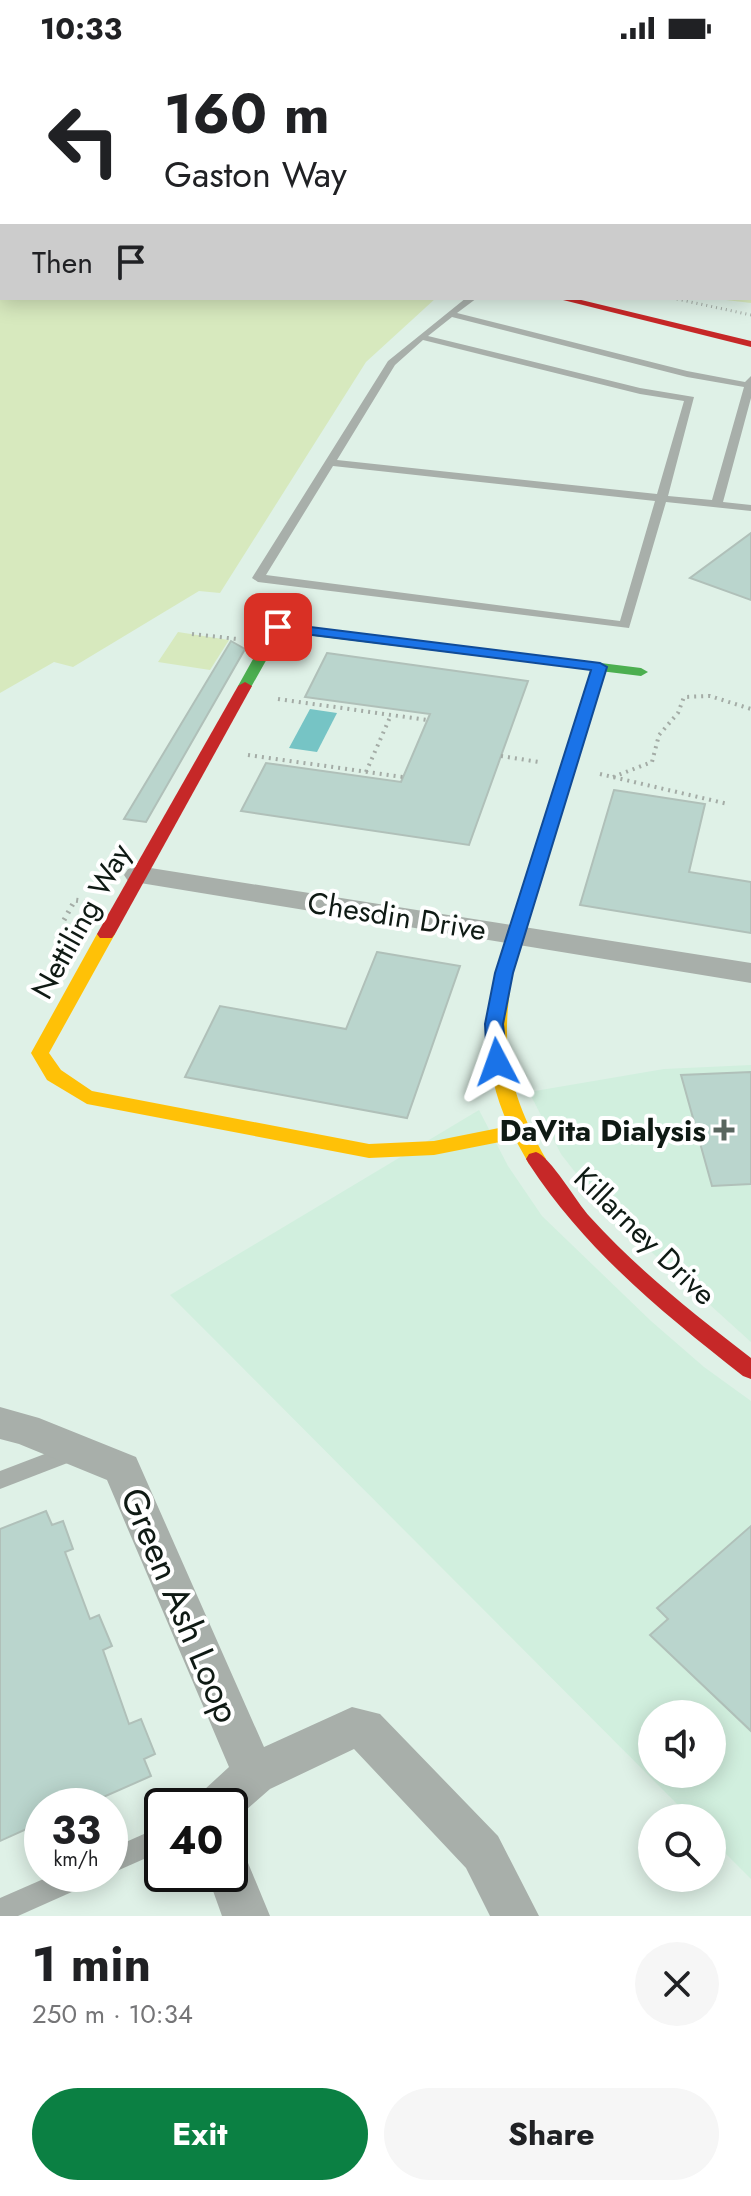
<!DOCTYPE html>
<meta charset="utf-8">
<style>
:root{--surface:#fff;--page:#f6f6f6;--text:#202124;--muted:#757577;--accent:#0b8043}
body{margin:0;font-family:Jost,sans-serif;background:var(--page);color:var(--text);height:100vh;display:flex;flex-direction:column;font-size:30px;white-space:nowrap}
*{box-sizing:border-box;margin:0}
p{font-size:26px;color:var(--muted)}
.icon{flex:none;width:44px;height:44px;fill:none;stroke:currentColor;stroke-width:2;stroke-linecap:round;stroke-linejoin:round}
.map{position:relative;height:1860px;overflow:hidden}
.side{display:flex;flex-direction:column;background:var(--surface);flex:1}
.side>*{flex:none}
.hud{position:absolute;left:0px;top:0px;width:752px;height:244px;box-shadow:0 4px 20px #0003;background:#fff;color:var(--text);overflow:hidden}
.buttons{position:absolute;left:638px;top:1644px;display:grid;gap:16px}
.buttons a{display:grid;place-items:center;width:88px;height:88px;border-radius:50%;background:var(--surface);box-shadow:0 4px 20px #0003;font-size:40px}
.speed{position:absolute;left:24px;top:1732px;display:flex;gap:16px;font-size:40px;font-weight:700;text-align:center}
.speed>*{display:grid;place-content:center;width:104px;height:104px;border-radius:50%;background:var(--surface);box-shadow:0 4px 20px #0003;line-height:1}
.speed small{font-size:20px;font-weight:400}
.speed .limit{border:4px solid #111;border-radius:12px;background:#fff;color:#111}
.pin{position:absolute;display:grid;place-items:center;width:68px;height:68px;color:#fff;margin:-34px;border-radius:16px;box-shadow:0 4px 12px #0006}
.me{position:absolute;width:88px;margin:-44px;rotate:356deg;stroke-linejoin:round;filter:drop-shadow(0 0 6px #0008)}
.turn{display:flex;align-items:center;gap:28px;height:168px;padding:0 32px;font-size:36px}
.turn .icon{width:104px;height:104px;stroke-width:2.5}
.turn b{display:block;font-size:56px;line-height:68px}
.then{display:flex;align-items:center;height:76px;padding:0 32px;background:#0003;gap:16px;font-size:30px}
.round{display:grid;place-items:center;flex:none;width:84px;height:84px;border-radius:42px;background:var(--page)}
.summary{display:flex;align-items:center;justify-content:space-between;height:136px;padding:0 32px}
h1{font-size:48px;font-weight:700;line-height:60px}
.button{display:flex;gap:16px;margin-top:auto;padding:16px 32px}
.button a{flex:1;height:92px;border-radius:48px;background:var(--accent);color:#fff;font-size:32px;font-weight:700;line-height:92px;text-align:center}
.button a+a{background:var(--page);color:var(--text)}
.status{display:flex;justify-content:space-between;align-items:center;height:56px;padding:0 40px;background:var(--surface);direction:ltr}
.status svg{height:22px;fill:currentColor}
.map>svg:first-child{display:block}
</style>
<div class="status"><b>10:33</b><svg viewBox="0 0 49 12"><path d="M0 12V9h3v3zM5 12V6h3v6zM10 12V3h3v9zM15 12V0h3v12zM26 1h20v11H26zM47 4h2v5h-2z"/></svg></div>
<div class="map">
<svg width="751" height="1860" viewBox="0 0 751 1860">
<rect width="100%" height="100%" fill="#dff1e7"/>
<g fill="#d1efde" fill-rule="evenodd">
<polygon points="751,1009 751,1286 603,1152 561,1098 529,1036 664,1013"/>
<path d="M479 1054 508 1110 542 1160 651 1265 704 1311 751 1345V1823L712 1784V1762H691L170 1239ZM652 1658H712V1718H652Z"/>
</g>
<g fill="#d7e9be">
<polygon points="465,0 751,0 751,247 709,242 750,242 750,2 461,2"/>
<polygon points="0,185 2,242 436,242 366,306 220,537 199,535 73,611 54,606 0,637"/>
<polygon points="178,576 229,584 210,614 158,606"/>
</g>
<polygon fill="#76c4c5" points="310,653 337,657 317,696 289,692"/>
<g fill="#bad5cd" stroke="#b0c0b9" stroke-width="2">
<polygon points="751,477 751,544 690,522"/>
<polygon points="231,585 245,593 146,766 124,763"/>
<polygon points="327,597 528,625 469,789 241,755 266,707 401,726 430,658 305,641"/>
<polygon points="614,734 705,748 689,816 751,826 751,877 580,849"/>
<polygon points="377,896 460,910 407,1062 185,1021 220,950 346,973"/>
<polygon points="751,1016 751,1128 712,1130 681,1019"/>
<polygon points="46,1455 52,1469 63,1465 73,1493 65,1496 90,1563 99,1559 112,1590 103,1594 129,1668 141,1663 155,1698 144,1703 151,1720 83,1750 42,1750 42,1766 0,1785 0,1473"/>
<polygon points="751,1470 751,1675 650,1579 668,1563 657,1552"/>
</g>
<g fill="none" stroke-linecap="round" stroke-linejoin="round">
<polyline stroke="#a4aca6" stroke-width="3" stroke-dasharray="1 4" stroke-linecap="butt" points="672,242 751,259"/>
<g stroke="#a4aca6" stroke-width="4" stroke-dasharray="2 5" stroke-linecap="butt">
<polyline points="192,578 237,583"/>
<polyline points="278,643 427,664"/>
<polyline points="248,699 403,721"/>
<polyline points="501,700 539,706"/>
<polyline points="366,716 391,659"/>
<polyline points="600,718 728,748"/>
<polyline points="613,721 652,706 659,679 678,657 684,641 710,640 751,653"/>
</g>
<polyline stroke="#a4aca6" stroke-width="5" stroke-dasharray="2 6" stroke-linecap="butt" points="64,864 75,844 88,846"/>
<g fill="#a8afaa" fill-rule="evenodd">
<path d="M466 242H477L457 257 687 315 745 326 751 320V342L723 446 751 449V455L666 446 629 572 258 526 252 522 388 305ZM452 261 687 321 744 331 712 444 668 440 694 341 640 332 428 280ZM423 284 640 338 684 345 657 438 337 404 395 309ZM333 410 655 445 620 565 266 519Z"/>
<polygon points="76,1386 83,1389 86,1395 83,1401 0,1433 0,1415"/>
<polygon points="162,1770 162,1795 110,1818 109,1818 110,1793"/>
<polygon points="55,1818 95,1818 92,1827 18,1860 0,1860 0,1842"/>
</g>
<g fill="#a8afaa" fill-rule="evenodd">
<polygon points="138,810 751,907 751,927 128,825 124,819 128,813"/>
<polygon points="0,1351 39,1362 136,1401 264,1691 352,1651 380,1658 498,1780 539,1860 490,1860 466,1812 354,1693 270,1733 230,1768 230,1750 197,1750 204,1734 229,1711 107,1424 19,1388 0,1383"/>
<polygon points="230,1795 246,1802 270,1860 222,1860 207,1818 230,1818"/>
</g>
<g fill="#4caf50" fill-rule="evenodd">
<rect x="0" y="118" width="2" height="6"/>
<polygon points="278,567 641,612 648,616 641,620 282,576 250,633 240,633 238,630 271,571"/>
</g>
<path fill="#ffc107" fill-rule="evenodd" d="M600 607 607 611 513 917C499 990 509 1038 546 1103L543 1108H529L515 1083 434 1099 369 1102 87 1048 47 1024 31 997 97 878 106 872 115 878 49 997 61 1014 92 1035 369 1088 434 1085 509 1070C485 1020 484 971 495 917L593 611Z"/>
<g fill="#c62828" fill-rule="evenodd">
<polygon points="555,242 573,242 751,285 751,291"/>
<polygon points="245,626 252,630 115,878 112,882 100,882 97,878 238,630"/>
<path d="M536 1096C550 1100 577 1147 590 1161 638 1214 694 1258 751 1302V1323L743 1320C663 1257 586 1195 529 1108L526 1103 529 1098Z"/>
</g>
</g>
<polygon fill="#1a73e8" stroke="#114b97" stroke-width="2" points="278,567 600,607 607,611 513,917 503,968 507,1006 504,1011 490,1011 487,1006 485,968 495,917 591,614 273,574 273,568"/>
<path fill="#58655e" stroke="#fff" stroke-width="3" d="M720 1062h8v8h8v8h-8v8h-8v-8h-8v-8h8z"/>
<g text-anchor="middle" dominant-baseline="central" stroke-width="8" stroke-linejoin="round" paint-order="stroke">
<g font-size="30" fill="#0f1a14" stroke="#fff">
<text transform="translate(397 860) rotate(9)">Chesdin Drive</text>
<text transform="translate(81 865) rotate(-61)">Nettiling Way</text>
<text transform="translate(645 1180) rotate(44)">Killarney Drive</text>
</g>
<g font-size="30" font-weight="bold" fill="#0f1a14" stroke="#fff" text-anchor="end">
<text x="706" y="1074">DaVita Dialysis</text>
</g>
<g font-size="36" fill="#0f1a14" stroke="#fff">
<text transform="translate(181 1549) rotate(67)">Green Ash Loop</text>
</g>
</g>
</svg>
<div class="buttons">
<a><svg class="icon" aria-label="sound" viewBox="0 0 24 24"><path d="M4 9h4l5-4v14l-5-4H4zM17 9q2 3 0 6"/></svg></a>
<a><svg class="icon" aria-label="search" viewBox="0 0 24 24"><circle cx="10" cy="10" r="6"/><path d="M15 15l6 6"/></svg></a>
</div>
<div class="speed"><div>33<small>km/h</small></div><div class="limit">40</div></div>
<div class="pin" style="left:278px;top:571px;background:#d93025"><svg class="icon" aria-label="arrive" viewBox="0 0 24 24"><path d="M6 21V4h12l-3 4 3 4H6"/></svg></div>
<svg class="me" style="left:497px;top:1006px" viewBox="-20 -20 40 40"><path d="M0-17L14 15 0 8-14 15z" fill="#1a73e8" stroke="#fff" stroke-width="4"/></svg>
<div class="hud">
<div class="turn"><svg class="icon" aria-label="left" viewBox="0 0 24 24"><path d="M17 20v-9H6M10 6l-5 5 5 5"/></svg><div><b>160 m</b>Gaston Way</div></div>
<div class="then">Then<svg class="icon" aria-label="arrive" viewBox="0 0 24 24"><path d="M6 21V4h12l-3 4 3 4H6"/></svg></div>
</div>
</div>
<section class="side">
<div class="summary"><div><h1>1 min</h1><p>250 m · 10:34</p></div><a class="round"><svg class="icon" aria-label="close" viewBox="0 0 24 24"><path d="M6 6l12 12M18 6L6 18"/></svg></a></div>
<div class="button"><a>Exit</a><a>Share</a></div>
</section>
